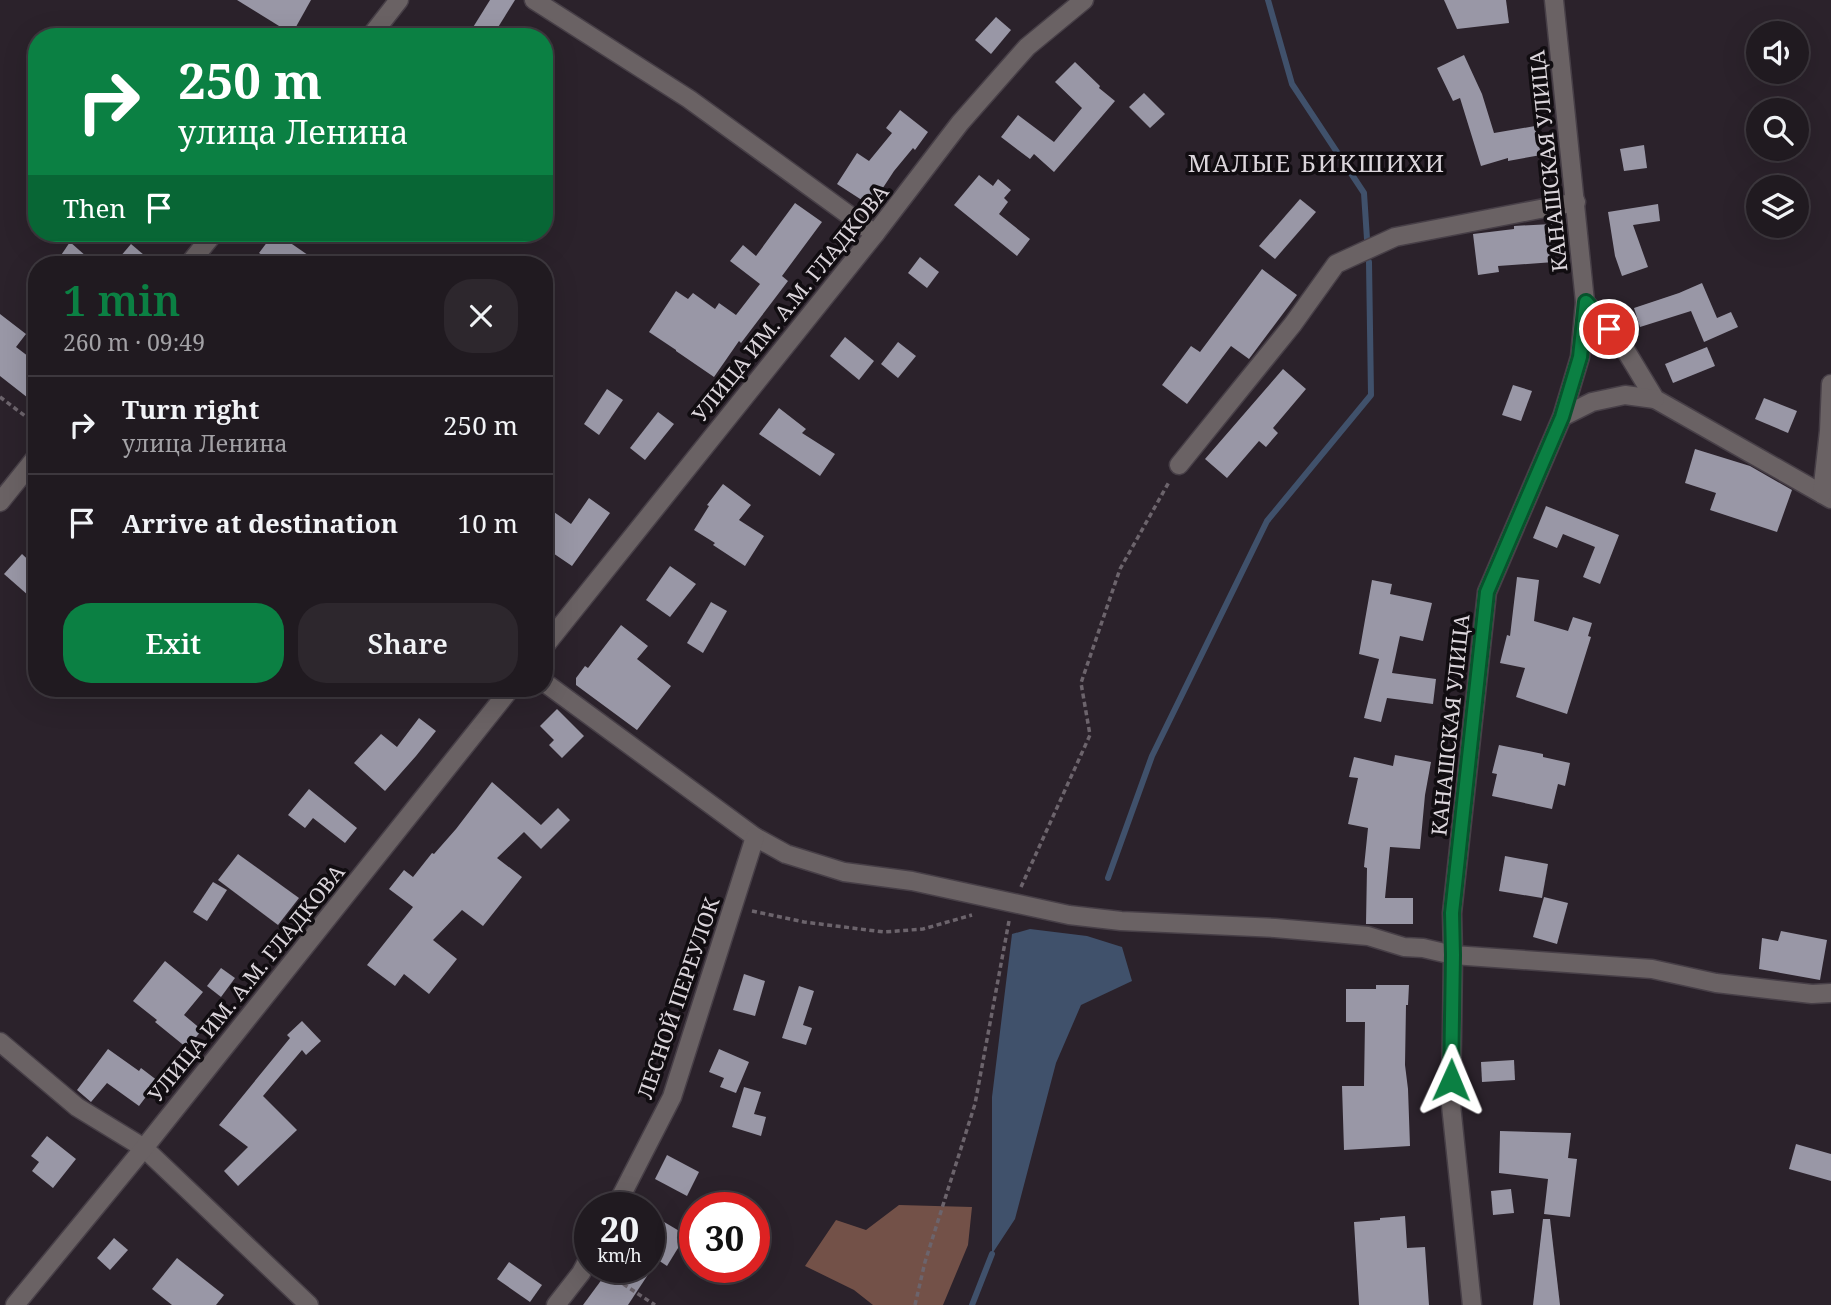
<!DOCTYPE html>
<meta charset="utf-8">
<style>
:root{--surface:#201a20;--page:#2d272d;--text:#f1f3f6;--muted:#a2a1a5;--line:#3d383e;--accent:#0b8043}
body{margin:0;font-family:"Noto Serif",serif;background:var(--page);color:var(--text);height:100vh;display:flex;flex-direction:column;font-size:26px;white-space:nowrap}
*{box-sizing:border-box;margin:0}
p{font-size:23px;color:var(--muted)}
.icon{flex:none;width:38px;height:38px;fill:none;stroke:currentColor;stroke-width:2;stroke-linecap:round;stroke-linejoin:round}
.map{position:relative;flex:1;overflow:hidden}
.drawer{position:absolute;left:28px;top:256px;width:525px;height:441px;display:flex;flex-direction:column;background:var(--surface);border-radius:28px;box-shadow:0 7px 28px #0002,0 0 0 2px var(--line)}
.drawer>*{flex:none}
.banner{position:absolute;left:28px;top:28px;width:525px;height:214px;border-radius:28px;box-shadow:0 7px 28px #0002,0 0 0 2px var(--line);background:#0b8043;color:#fff;overflow:hidden}
.controls{position:absolute;left:1746px;top:21px;display:grid;gap:14px}
.controls a{display:grid;place-items:center;width:63px;height:63px;border-radius:50%;background:var(--surface);box-shadow:0 7px 28px #0002,0 0 0 2px var(--line);font-size:35px}
.speed{position:absolute;left:574px;top:1192px;display:flex;gap:14px;font-size:35px;font-weight:700;text-align:center}
.speed>*{display:grid;place-content:center;width:91px;height:91px;border-radius:50%;background:var(--surface);box-shadow:0 7px 28px #0002,0 0 0 2px var(--line);line-height:1}
.speed small{font-size:18px;font-weight:400}
.speed .limit{border:10px solid #d22;background:#fff;color:#111}
.pin{position:absolute;display:grid;place-items:center;width:60px;height:60px;color:#fff;margin:-30px;border:4px solid #fff;border-radius:50%;box-shadow:0 2px 7px #0007}
.me{position:absolute;width:77px;margin:-38px;rotate:1deg;stroke-linejoin:round;filter:drop-shadow(0 0 5px #0008)}
.turn{display:flex;align-items:center;gap:24px;height:147px;padding:0 35px;font-size:32px}
.turn .icon{width:91px;height:91px;stroke-width:2.5}
.turn b{display:block;font-size:49px;line-height:60px}
.then{display:flex;align-items:center;height:66px;padding:0 35px;background:#0003;gap:14px;font-size:26px}
.round{display:grid;place-items:center;flex:none;width:74px;height:74px;border-radius:28px;background:var(--page)}
.headline{display:flex;align-items:center;justify-content:space-between;height:119px;padding:0 35px}
h1{font-size:42px;font-weight:600;line-height:52px;color:var(--accent)}
.button{display:flex;gap:14px;margin-top:auto;padding:14px 35px}
.button a{flex:1;height:80px;border-radius:28px;background:var(--accent);color:#fff;font-size:28px;font-weight:600;line-height:80px;text-align:center}
.button a+a{background:var(--page);color:var(--text)}
ul{padding:0;list-style:none}
li{display:flex;align-items:center;gap:21px;height:98px;padding:0 35px;border-top:2px solid var(--line)}
li div{flex:1}
li b{display:block;font-size:26px}
li em{font-style:normal}
.map>svg:first-child{display:block}
</style>
<div class="map">
<svg width="1831" height="1305" viewBox="0 0 1831 1305">
<rect width="100%" height="100%" fill="#2b222b"/>
<polygon fill="#735148" points="899,1205 972,1207 968,1245 943,1305 873,1305 854,1290 805,1266 836,1220 866,1230"/>
<polygon fill="#40516b" points="1030,929 1087,936 1122,947 1132,981 1081,1005 1056,1063 1015,1219 992,1254 992,1097 1012,934"/>
<g fill="none" stroke-linecap="round" stroke-linejoin="round">
<g stroke="#40516b" stroke-width="6">
<polyline points="1268,0 1292,84 1364,193 1367,239"/>
<polyline points="1108,878 1152,756 1267,521 1371,395 1369,262"/>
<polyline points="972,1305 992,1254"/>
</g>
</g>
<g fill="#9997a6">
<polygon points="237,0 311,0 292,34"/>
<polygon points="490,0 515,0 492,37 467,37"/>
<polygon points="1444,0 1506,0 1509,23 1457,29"/>
<polygon points="996,17 1011,30 991,54 975,40"/>
<polygon points="1464,55 1482,94 1494,133 1535,126 1541,155 1508,161 1508,158 1481,166 1460,98 1453,101 1437,68"/>
<polygon points="1075,62 1100,86 1099,88 1115,101 1054,172 1034,154 1030,159 1001,137 1018,115 1054,142 1082,108 1055,82"/>
<polygon points="1144,93 1165,114 1150,128 1129,107"/>
<polygon points="900,110 928,132 915,150 913,148 894,171 871,206 837,184 857,153 869,161 892,133 886,128"/>
<polygon points="1644,145 1647,168 1624,171 1620,149"/>
<polygon points="979,175 993,186 998,179 1011,190 1004,198 1008,202 999,214 1030,239 1017,256 954,205"/>
<polygon points="1300,199 1316,212 1275,259 1259,246"/>
<polygon points="795,203 822,222 782,276 788,281 741,343 739,341 714,377 676,351 676,350 649,332 676,291 688,299 693,293 715,309 719,303 736,315 760,284 730,261 743,245 756,256"/>
<polygon points="1658,204 1660,221 1633,225 1648,267 1622,276 1615,256 1608,212"/>
<polygon points="1552,224 1554,262 1498,266 1499,272 1478,275 1473,234 1514,229 1514,226"/>
<polygon points="274,233 276,233 321,264 276,264 259,253"/>
<polygon points="70,242 95,264 55,264"/>
<polygon points="131,244 144,255 136,264 114,264"/>
<polygon points="920,257 939,272 927,288 908,273"/>
<polygon points="1262,269 1297,295 1249,359 1231,346 1187,404 1162,385 1191,346 1200,352"/>
<polygon points="1702,283 1717,318 1731,312 1738,327 1704,342 1691,311 1640,327 1634,308 1679,293"/>
<polygon points="0,314 26,334 16,347 37,363 37,405 0,376"/>
<polygon points="845,337 874,361 859,380 830,356"/>
<polygon points="898,342 916,356 898,378 881,364"/>
<polygon points="1707,347 1715,366 1673,383 1665,364"/>
<polygon points="1283,369 1306,389 1273,428 1278,433 1266,447 1259,441 1227,478 1205,459"/>
<polygon points="1513,385 1532,391 1521,421 1502,415"/>
<polygon points="607,389 623,400 599,435 584,424"/>
<polygon points="1764,398 1797,411 1788,433 1755,419"/>
<polygon points="779,408 806,429 802,433 835,454 820,476 759,434"/>
<polygon points="658,412 674,424 645,460 630,448"/>
<polygon points="1695,449 1750,466 1792,490 1777,532 1710,510 1716,493 1685,483"/>
<polygon points="723,484 751,505 739,520 764,536 745,566 713,545 715,543 694,530 709,506 707,505"/>
<polygon points="589,498 610,513 572,566 544,547 544,505 571,524"/>
<polygon points="1546,506 1619,535 1600,584 1583,577 1595,547 1563,534 1557,548 1533,538"/>
<polygon points="22,554 37,568 37,603 4,574"/>
<polygon points="670,566 696,584 670,617 646,600"/>
<polygon points="1517,577 1539,580 1534,621 1568,631 1573,617 1592,623 1588,636 1591,637 1567,714 1516,697 1525,668 1500,663 1507,635 1510,636"/>
<polygon points="1372,580 1392,584 1390,594 1432,603 1423,641 1400,636 1392,673 1436,679 1433,704 1387,698 1381,722 1364,718 1379,659 1359,654"/>
<polygon points="711,602 727,611 703,653 687,643"/>
<polygon points="621,625 648,646 637,659 671,686 637,730 576,685 576,678 585,666 588,668"/>
<polygon points="557,709 584,736 562,758 549,745 554,740 540,726"/>
<polygon points="419,718 436,731 416,756 385,791 354,763 381,734 397,747"/>
<polygon points="1499,745 1543,754 1543,757 1570,763 1565,786 1558,784 1552,809 1492,796 1497,774 1492,773"/>
<polygon points="1395,755 1431,762 1425,795 1420,849 1390,847 1385,898 1413,898 1413,924 1366,924 1367,868 1364,867 1368,828 1348,824 1358,778 1349,777 1354,757 1393,766"/>
<polygon points="492,782 541,825 558,808 570,820 541,849 524,832 497,858 522,877 483,926 462,910 433,940 457,959 429,994 404,974 395,986 367,965 413,907 389,889 404,870 413,877 432,853 434,854 456,829"/>
<polygon points="309,789 357,828 345,843 313,818 305,828 288,815"/>
<polygon points="238,854 299,898 278,925 218,880"/>
<polygon points="1505,856 1548,864 1542,898 1499,891"/>
<polygon points="213,882 227,890 207,921 193,912"/>
<polygon points="1544,897 1568,903 1557,944 1533,937"/>
<polygon points="1781,931 1827,940 1820,980 1759,969 1762,938 1778,941"/>
<polygon points="165,961 203,992 184,1015 202,1030 187,1048 155,1022 157,1020 133,1001"/>
<polygon points="221,968 235,978 221,997 207,986"/>
<polygon points="744,974 765,981 755,1016 733,1010"/>
<polygon points="1376,985 1409,985 1408,1005 1406,1005 1405,1065 1408,1089 1410,1146 1344,1150 1342,1086 1364,1086 1365,1022 1346,1022 1346,989 1376,989"/>
<polygon points="799,986 814,991 803,1025 812,1028 806,1045 782,1038"/>
<polygon points="302,1021 321,1041 306,1055 302,1050 263,1096 297,1130 238,1186 224,1171 248,1147 219,1125 290,1038 287,1035"/>
<polygon points="108,1049 139,1071 141,1068 158,1081 139,1106 107,1083 91,1102 77,1090"/>
<polygon points="719,1049 749,1062 736,1093 720,1087 724,1078 709,1072"/>
<polygon points="1514,1060 1515,1080 1482,1082 1481,1062"/>
<polygon points="744,1087 761,1092 754,1114 766,1117 761,1136 732,1127"/>
<polygon points="1500,1131 1571,1133 1568,1158 1577,1159 1570,1217 1544,1214 1548,1179 1499,1173"/>
<polygon points="47,1136 76,1159 53,1188 32,1171 39,1162 31,1156"/>
<polygon points="1796,1144 1831,1154 1831,1181 1789,1169"/>
<polygon points="667,1155 699,1172 687,1196 655,1179"/>
<polygon points="1511,1189 1514,1213 1493,1215 1491,1191"/>
<polygon points="649,1213 686,1235 667,1266 649,1254"/>
<polygon points="1405,1216 1407,1248 1425,1247 1429,1305 1359,1305 1354,1222 1380,1220 1380,1218"/>
<polygon points="1543,1219 1550,1219 1560,1305 1533,1305"/>
<polygon points="114,1238 128,1250 110,1270 97,1258"/>
<polygon points="177,1258 224,1295 216,1305 172,1305 152,1289"/>
<polygon points="509,1262 542,1285 530,1302 497,1279"/>
<polygon points="611,1267 653,1267 628,1305 583,1305"/>
</g>
<g fill="none" stroke-linecap="round" stroke-linejoin="round">
<defs>
<g id="minor">
<polyline points="534,0 689,99 875,234"/>
<polyline points="370,37 399,0"/>
<polyline points="189,264 214,233"/>
<polyline points="1585,302 1623,346 1655,399 1831,499"/>
<polyline points="1562,417 1592,402 1625,395 1655,399"/>
<polyline points="1179,465 1293,324 1336,264 1395,237 1576,202"/>
<polyline points="1822,494 1829,431 1831,384"/>
<polyline points="0,502 37,456"/>
<polyline points="544,647 875,234 960,123 1027,47 1084,0"/>
<polyline points="544,682 755,837 786,854 844,872 912,881 1069,915 1121,921 1275,928 1368,936 1404,947 1423,948 1453,955 1652,969 1716,983 1812,994 1831,993"/>
<polyline points="0,1042 77,1107 144,1148 309,1305"/>
<polyline points="615,1208 672,1097 755,837"/>
<polyline points="15,1305 144,1148 511,688"/>
<polyline points="556,1305 581,1273 590,1256"/>
<polyline points="1472,1305 1451,1105 1453,955 1452,913 1487,592 1562,417 1580,357 1585,302 1554,0"/>
</g>
</defs>
<use href="#minor" stroke="#473f47" stroke-width="21"/>
<g stroke="#6c646c" stroke-width="3.5" stroke-dasharray="5 3.5" stroke-linecap="butt">
<polyline points="0,397 37,425"/>
<polyline points="1021,887 1090,735 1081,683 1120,569 1169,482"/>
<polyline points="752,911 804,922 884,932 923,929 972,915"/>
<polyline points="602,1270 655,1305"/>
<polyline points="915,1305 925,1262 975,1104 1009,921"/>
</g>
<use href="#minor" stroke="#6a6264" stroke-width="18"/>
</g>
<g fill="none" stroke-linecap="round" stroke-linejoin="round">
<defs>
<polyline id="route" points="1451,1080 1453,955 1452,913 1487,592 1562,417 1580,357 1586,302 1609,329"/>
</defs>
<use href="#route" stroke="#07532c" stroke-width="18"/>
<use href="#route" stroke="#0b8043" stroke-width="12"/>
</g>
<g text-anchor="middle" dominant-baseline="central" stroke-width="7" stroke-linejoin="round" paint-order="stroke">
<g font-size="21" fill="#dbd5db" stroke="#110d11">
<text transform="translate(1548 161) rotate(-96)">КАНАШСКАЯ УЛИЦА</text>
<text transform="translate(790 303) rotate(-51)">УЛИЦА ИМ. А.М. ГЛАДКОВА</text>
<text transform="translate(1450 725) rotate(-84)">КАНАШСКАЯ УЛИЦА</text>
<text transform="translate(246 983) rotate(-51)">УЛИЦА ИМ. А.М. ГЛАДКОВА</text>
<text transform="translate(678 998) rotate(-71)">ЛЕСНОЙ ПЕРЕУЛОК</text>
</g>
<g font-size="24" letter-spacing="2" fill="#dbd5db" stroke="#110d11">
<text x="1317" y="162">МАЛЫЕ БИКШИХИ</text>
</g>
</g>
</svg>
<div class="controls">
<a><svg class="icon" aria-label="sound" viewBox="0 0 24 24"><path d="M4 9h4l5-4v14l-5-4H4zM17 9q2 3 0 6"/></svg></a>
<a><svg class="icon" aria-label="search" viewBox="0 0 24 24"><circle cx="10" cy="10" r="6"/><path d="M15 15l6 6"/></svg></a>
<a><svg class="icon" aria-label="layers" viewBox="0 0 24 24"><path d="M12 4l9 5-9 5-9-5zM3 14l9 5 9-5"/></svg></a>
</div>
<div class="speed"><div>20<small>km/h</small></div><div class="limit">30</div></div>
<div class="pin" style="left:1609px;top:329px;background:#d93025"><svg class="icon" aria-label="arrive" viewBox="0 0 24 24"><path d="M6 21V4h12l-3 4 3 4H6"/></svg></div>
<svg class="me" style="left:1451px;top:1080px" viewBox="-20 -20 40 40"><path d="M0-17L14 15 0 8-14 15z" fill="#0b8043" stroke="#fff" stroke-width="4"/></svg>
<div class="banner">
<div class="turn"><svg class="icon" aria-label="right" viewBox="0 0 24 24"><path d="M7 20v-9h11M14 6l5 5-5 5"/></svg><div><b>250 m</b>улица Ленина</div></div>
<div class="then">Then<svg class="icon" aria-label="arrive" viewBox="0 0 24 24"><path d="M6 21V4h12l-3 4 3 4H6"/></svg></div>
</div>
<section class="drawer">
<div class="headline"><div><h1>1 min</h1><p>260 m · 09:49</p></div><a class="round"><svg class="icon" aria-label="close" viewBox="0 0 24 24"><path d="M6 6l12 12M18 6L6 18"/></svg></a></div>
<ul>
<li><svg class="icon" aria-label="right" viewBox="0 0 24 24"><path d="M7 20v-9h11M14 6l5 5-5 5"/></svg><div><b>Turn right</b><p>улица Ленина</p></div><em>250 m</em></li>
<li><svg class="icon" aria-label="arrive" viewBox="0 0 24 24"><path d="M6 21V4h12l-3 4 3 4H6"/></svg><div><b>Arrive at destination</b></div><em>10 m</em></li>
</ul>
<div class="button"><a>Exit</a><a>Share</a></div>
</section>
</div>
